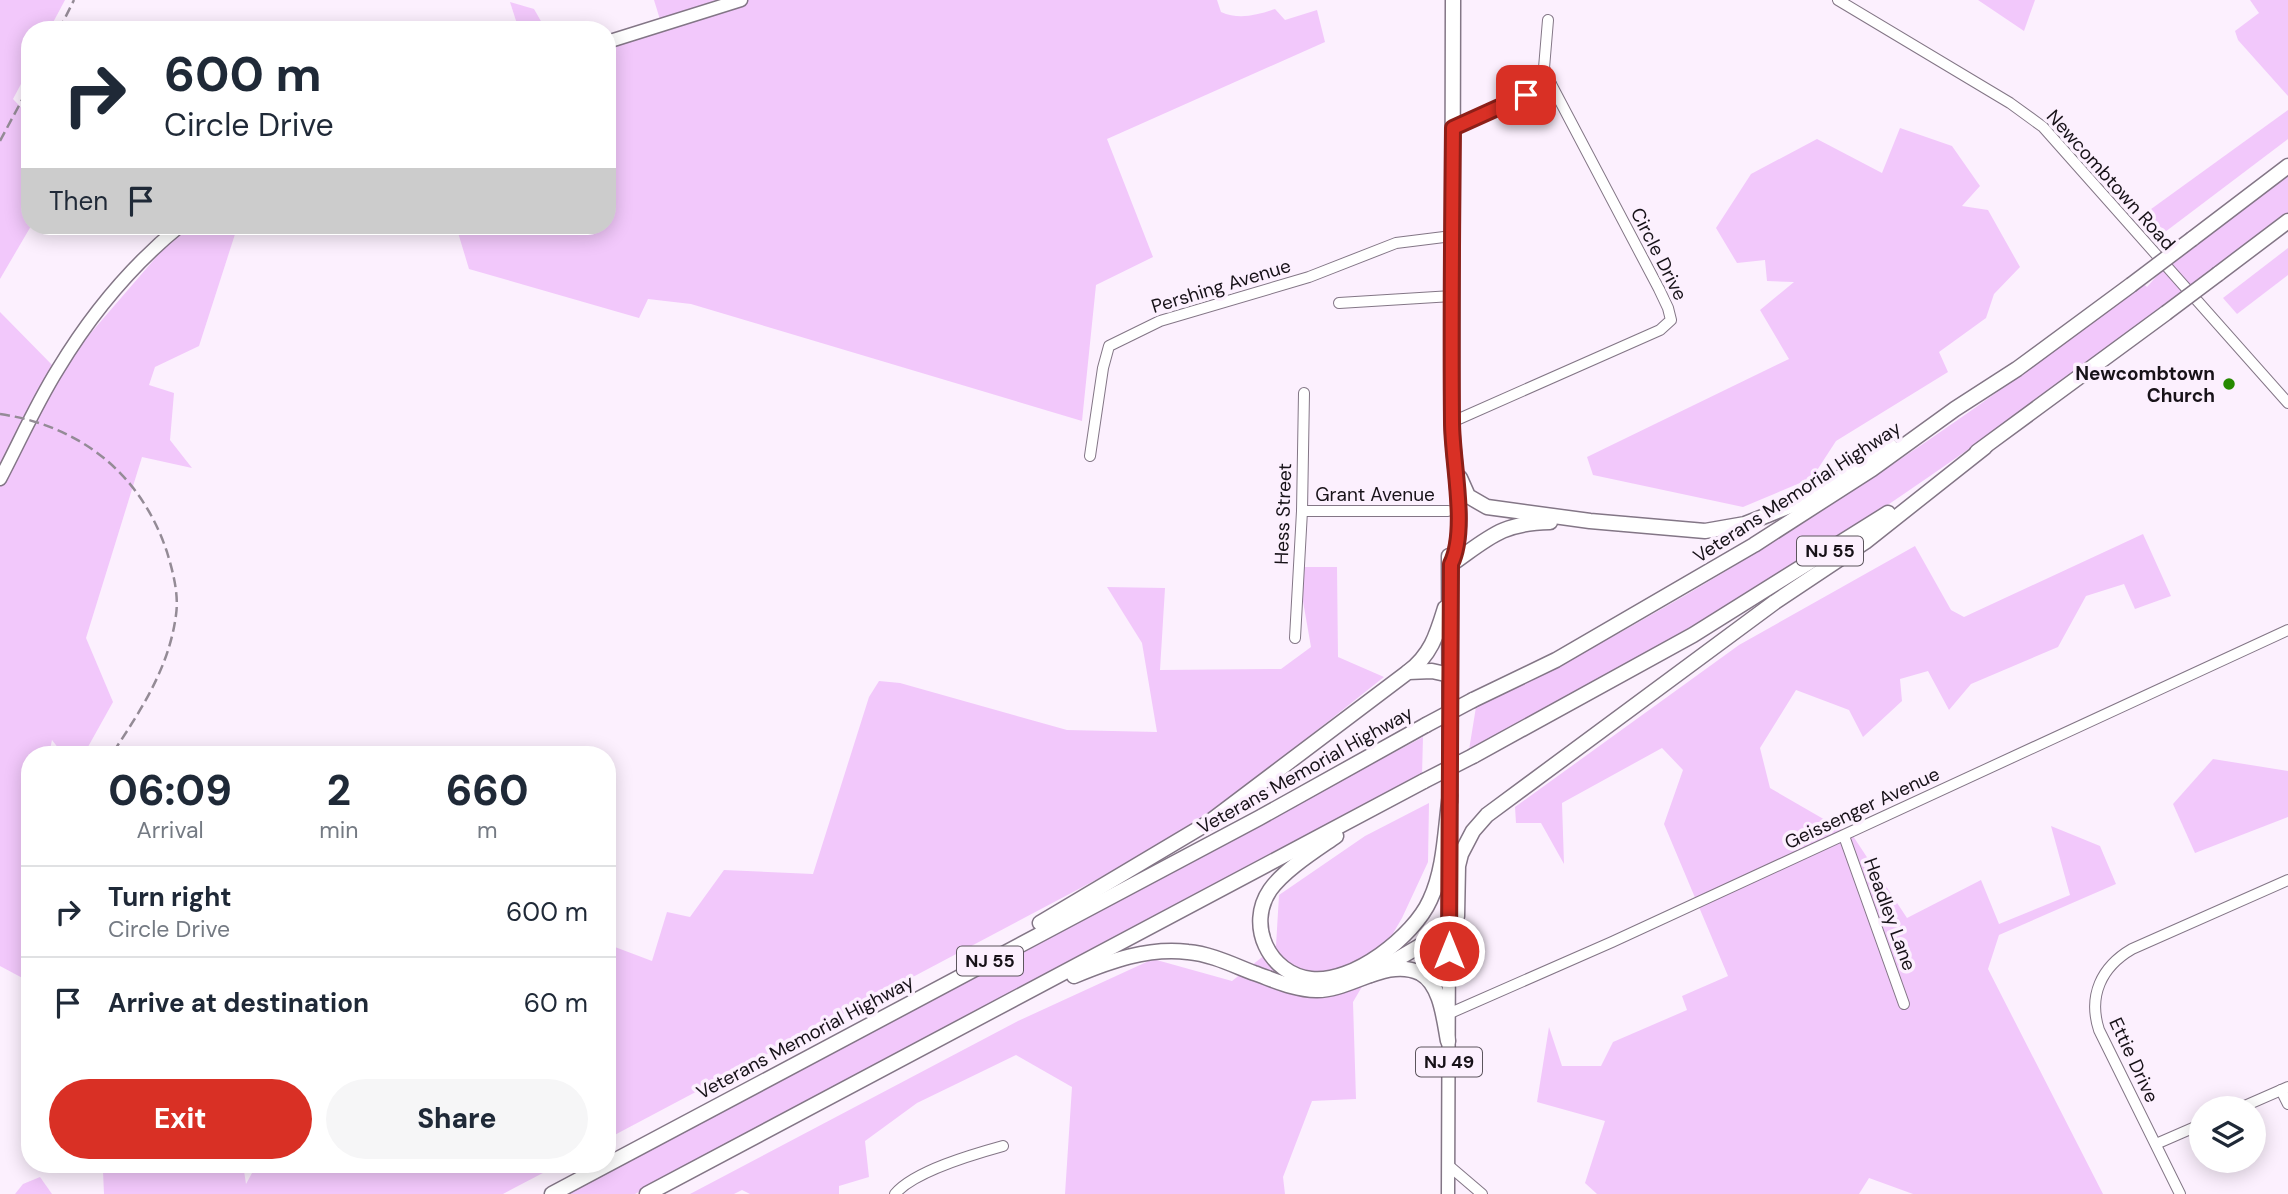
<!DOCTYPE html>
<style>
:root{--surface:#fff;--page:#f6f6f7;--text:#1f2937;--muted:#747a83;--line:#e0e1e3;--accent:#d93025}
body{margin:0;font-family:"DM Sans",sans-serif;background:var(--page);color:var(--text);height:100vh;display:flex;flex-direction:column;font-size:26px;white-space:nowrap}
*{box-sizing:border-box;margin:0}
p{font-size:23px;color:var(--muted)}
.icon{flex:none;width:38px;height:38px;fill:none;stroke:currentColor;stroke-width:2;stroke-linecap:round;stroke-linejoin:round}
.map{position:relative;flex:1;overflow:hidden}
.sheet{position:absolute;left:21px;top:746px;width:595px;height:427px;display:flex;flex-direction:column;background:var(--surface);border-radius:28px;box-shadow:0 4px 18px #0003}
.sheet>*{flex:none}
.banner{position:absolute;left:21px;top:21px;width:595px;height:214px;border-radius:28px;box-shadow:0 4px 18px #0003;background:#fff;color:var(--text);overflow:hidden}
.controls{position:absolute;left:2189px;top:1096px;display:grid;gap:14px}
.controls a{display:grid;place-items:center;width:77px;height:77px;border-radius:50%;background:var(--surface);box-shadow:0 4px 18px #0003;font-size:35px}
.pin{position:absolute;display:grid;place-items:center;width:60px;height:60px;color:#fff;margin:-30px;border-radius:14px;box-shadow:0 4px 10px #0006}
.me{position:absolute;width:77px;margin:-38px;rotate:0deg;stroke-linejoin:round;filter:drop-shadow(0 0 5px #0008)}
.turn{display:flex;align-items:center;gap:24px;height:147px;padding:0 28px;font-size:32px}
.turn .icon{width:91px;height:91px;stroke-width:2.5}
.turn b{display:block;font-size:49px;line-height:60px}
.then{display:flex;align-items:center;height:66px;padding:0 28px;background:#0003;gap:14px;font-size:26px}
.eta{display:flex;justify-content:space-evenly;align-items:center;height:119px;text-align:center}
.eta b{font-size:42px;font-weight:800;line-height:49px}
.primary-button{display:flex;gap:14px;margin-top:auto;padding:14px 28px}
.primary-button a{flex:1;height:80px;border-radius:42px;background:var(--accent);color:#fff;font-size:28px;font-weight:800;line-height:80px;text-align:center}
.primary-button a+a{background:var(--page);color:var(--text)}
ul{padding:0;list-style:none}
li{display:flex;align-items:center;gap:21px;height:91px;padding:0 28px;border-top:2px solid var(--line)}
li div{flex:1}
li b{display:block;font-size:26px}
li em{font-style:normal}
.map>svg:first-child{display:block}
</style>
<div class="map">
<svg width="2288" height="1194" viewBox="0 0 2288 1194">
<rect width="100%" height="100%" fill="#fcf0fe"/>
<g fill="#f2c8fb">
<polygon points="0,0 65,0 49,30 30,30 30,67 13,99 30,117 31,226 0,279"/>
<path d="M654 0H1217L1221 12C1239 20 1257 15 1275 9L1285 20 1317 10 1325 42 1107 139 1153 257 1096 285 1082 421 691 304 648 299 639 318 469 269 456 226H607V44L662 26Z"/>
<polygon points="1978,0 2035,0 2024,31"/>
<polygon points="2250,0 2288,0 2288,96 2238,40 2235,31 2259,13"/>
<polygon points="510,2 534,9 546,30 519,30"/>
<polygon points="2288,110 2288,139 2165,232 2147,212"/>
<polygon points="1900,128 1952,146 1980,186 1962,206 1988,210 2020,267 1994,294 1986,318 1939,352 1948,372 1836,441 1812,478 1743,507 1593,475 1587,457 1789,359 1760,310 1794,282 1767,281 1765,260 1737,263 1716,228 1751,174 1817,139 1882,173"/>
<polygon points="2288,172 2288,216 2215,271 2190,285 2170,261"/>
<polygon points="183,226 235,226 237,228 199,346 155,367 149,385 174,393 170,440 192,468 142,457 86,638 113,702 84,754 63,754 52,740 49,754 30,754 30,982 0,966 0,312 58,371"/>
<polygon points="2288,248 2288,275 2237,314 2223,298"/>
<path d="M2162 270 2183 292C2088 363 1993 434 1895 500 1758 592 1614 672 1469 750L1476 707C1645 626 1805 526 1959 419 2022 375 2082 328 2143 283L2147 287Z"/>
<polygon points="2143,534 2171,596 2135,609 2124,584 2086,596 2058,647 1971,684 1949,710 1928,671 1900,679 1902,701 1863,737 1849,710 1796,690 1760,748 1770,788 1853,836 1907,918 1981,880 1999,924 2070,895 2051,826 2100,846 2116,884 1999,935 1988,969 2103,1194 1913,1194 1869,1178 1859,1194 1597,1194 1585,1183 1605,1121 1537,1102 1549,1027 1562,1066 1601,1066 1613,1042 1687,1010 1682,996 1728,976 1664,824 1683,770 1662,748 1562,803 1564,864 1541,823 1516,823 1515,807 1739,645 1915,546 1951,610 1964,617"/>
<polygon points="1297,567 1337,567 1338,657 1384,677 1194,828 607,1139 607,944 652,961 667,912 690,917 724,870 813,874 869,697 879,681 900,683 1067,730 1157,732 1142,643 1107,587 1165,588 1160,670 1281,669 1311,647"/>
<polygon points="1423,737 1422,776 635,1194 565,1194"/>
<polygon points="2213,759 2288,771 2288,817 2195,853 2173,804"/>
<polygon points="1429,803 1428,862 1402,918 1353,1002 1356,1099 1312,1101 1283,1177 1285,1194 1065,1194 1072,1087 1016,1055 917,1103 865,1141 869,1177 839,1186 839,1194 750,1194 742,1190 734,1194 690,1194 1018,1021 1153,959 1232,981 1276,946 1279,895 1365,836"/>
<polygon points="96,1164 243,1164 246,1184 257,1164 560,1164 503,1194 104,1194 103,1171"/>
<polygon points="40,1177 52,1194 15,1194 23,1184"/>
</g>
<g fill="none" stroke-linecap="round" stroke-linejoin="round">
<defs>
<g id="minor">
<polyline points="1838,0 2010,103 2043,127 2288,403"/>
<polyline points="1453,128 1551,84"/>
<polyline points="1339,303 1452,296"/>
<polyline points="1452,422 1660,330 1671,320 1668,308 1659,289 1551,84 1544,68 1548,20"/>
<polyline points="1090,456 1103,368 1109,346 1160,321 1309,277 1396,243 1452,236"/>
<polyline points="1302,511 1448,511"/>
<polyline points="1295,638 1302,511 1304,393"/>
<polyline points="1844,836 1904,1004"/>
<polyline points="1448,1014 1612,942 2288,630"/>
<polyline points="2281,1090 2288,1104"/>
<polyline points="2240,1108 2288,1087"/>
<polyline points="2156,1144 2202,1124"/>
<polyline points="1448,1165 1482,1194"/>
<path d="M895 1194C914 1171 974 1154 1003 1146"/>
<path d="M2180 1194 2099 1030C2088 996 2101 967 2132 949L2288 880"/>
</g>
<g id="major">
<polyline points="607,42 741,0"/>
<path d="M0 479C19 443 36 404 58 369 90 316 132 265 180 226"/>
<polyline points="1448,1194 1449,929"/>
</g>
<g id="highway">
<polyline points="2192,239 2288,166"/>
<polyline points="2218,274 2288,221"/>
<polyline points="1977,452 2166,313"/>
<polyline points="1460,478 1468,496 1487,507 1590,521 1705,531 1745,524 1805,500 1890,446"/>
<polyline points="1449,556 1450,802"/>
<path d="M1453 563C1490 537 1502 523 1550 522"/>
<path d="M1451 564C1468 529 1452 462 1452 422 1451 281 1454 141 1453 0"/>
<path d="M1408 672C1431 655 1437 634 1445 608"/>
<polyline points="1473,700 1556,660 1754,545 1872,469 1955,409 2017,369 2131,285"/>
<polyline points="1473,756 1693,635 1888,513"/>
<path d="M1336 836C1316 850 1284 870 1270 890 1246 925 1269 974 1311 979 1353 984 1414 936 1430 900 1445 868 1445 829 1450 795"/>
<polyline points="1040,923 1208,823 1408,672 1432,671 1450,675"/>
<polyline points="1370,975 1449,929 1457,916 1458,866 1461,854 1473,831 1487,815 1775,602 1865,542 1985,447"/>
<path d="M1074 976C1110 961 1148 947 1188 952 1211 954 1233 965 1254 973 1274 980 1295 990 1316 990 1350 991 1386 957 1420 973 1441 984 1444 1020 1448 1041"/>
<polyline points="552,1194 1259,818 1426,725"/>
<polyline points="647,1194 1424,781"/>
</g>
</defs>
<use href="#minor" stroke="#837686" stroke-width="12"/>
<use href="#major" stroke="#837686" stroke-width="15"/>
<use href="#highway" stroke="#837686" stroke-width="17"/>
<use href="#minor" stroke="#fff" stroke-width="10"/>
<use href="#major" stroke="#fff" stroke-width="12"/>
<use href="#highway" stroke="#fff" stroke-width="14"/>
<g stroke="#948b96" stroke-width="2.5" stroke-dasharray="10 5" stroke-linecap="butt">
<polyline points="59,30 74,0"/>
<polyline points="0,141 30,85"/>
<path d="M0 414C81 426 141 474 167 552 173 572 179 594 176 615 169 668 141 710 112 754"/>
</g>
<defs>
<g id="highway-bridge">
<polyline points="2131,285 2192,239"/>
<polyline points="2166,313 2218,274"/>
<polyline points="1426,725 1473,700"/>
<polyline points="1424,781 1473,756"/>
</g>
</defs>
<use href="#highway-bridge" stroke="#837686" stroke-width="17" stroke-linecap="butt"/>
<use href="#highway-bridge" stroke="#fff" stroke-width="14"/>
</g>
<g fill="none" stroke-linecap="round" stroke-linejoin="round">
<defs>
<path id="route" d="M1449 951 1451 564C1468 529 1452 462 1452 422 1451 324 1452 226 1453 128L1526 95"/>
</defs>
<use href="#route" stroke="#8d1f18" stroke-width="18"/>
<use href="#route" stroke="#d93025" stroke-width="12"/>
</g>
<circle fill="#268a00" stroke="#fcf0fe" stroke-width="2.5" cx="2229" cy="384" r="7"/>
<g text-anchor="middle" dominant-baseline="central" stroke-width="7" stroke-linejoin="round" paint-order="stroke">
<g fill="#fcf0fe" stroke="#5c555d" stroke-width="2">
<rect x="1797" y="536.5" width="66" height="29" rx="5"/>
<rect x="957" y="946.5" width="66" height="29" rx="5"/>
<rect x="1416" y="1047.5" width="66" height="29" rx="5"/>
</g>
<g font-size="18" font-weight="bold" fill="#171218">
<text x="1830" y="551">NJ 55</text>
<text x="990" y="961">NJ 55</text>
<text x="1449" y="1062">NJ 49</text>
</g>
<g font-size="19" fill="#171218" stroke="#fcf0fe">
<text transform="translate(2111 180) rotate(48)">Newcombtown Road</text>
<text transform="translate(1659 254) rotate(63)">Circle Drive</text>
<text transform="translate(1221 286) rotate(-17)">Pershing Avenue</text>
<text transform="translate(1797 492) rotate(-33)">Veterans Memorial Highway</text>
<text x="1375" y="494">Grant Avenue</text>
<text transform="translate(1283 514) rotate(-88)">Hess Street</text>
<text transform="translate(1305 770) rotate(-29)">Veterans Memorial Highway</text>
<text transform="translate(1862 808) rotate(-25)">Geissenger Avenue</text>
<text transform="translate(1890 914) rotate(70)">Headley Lane</text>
<text transform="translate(805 1037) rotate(-28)">Veterans Memorial Highway</text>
<text transform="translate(2134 1060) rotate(65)">Ettie Drive</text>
</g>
<g font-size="19" font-weight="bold" fill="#171218" stroke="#fcf0fe" text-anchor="end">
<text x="2215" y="373">Newcombtown<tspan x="2215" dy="22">Church</tspan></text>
</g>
</g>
</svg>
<div class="controls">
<a><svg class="icon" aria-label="layers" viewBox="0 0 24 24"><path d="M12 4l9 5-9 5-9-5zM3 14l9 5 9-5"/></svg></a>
</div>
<div class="pin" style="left:1526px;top:95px;background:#d93025"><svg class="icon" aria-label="arrive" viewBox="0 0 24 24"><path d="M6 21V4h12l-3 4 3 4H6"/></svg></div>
<svg class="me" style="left:1449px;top:951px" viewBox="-20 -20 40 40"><circle r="17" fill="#d93025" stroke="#fff" stroke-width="3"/><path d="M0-11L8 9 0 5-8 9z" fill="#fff"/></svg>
<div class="banner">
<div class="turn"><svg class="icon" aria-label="right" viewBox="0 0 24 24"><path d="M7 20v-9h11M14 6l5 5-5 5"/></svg><div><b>600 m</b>Circle Drive</div></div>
<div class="then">Then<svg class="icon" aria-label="arrive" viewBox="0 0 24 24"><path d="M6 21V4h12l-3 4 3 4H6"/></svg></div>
</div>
<section class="sheet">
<div class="eta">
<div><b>06:09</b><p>Arrival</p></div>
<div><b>2</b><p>min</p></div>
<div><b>660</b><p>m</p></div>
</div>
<ul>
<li><svg class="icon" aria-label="right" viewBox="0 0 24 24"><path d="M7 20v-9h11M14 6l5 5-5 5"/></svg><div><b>Turn right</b><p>Circle Drive</p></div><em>600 m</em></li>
<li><svg class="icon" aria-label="arrive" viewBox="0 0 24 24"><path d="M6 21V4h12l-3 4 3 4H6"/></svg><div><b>Arrive at destination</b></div><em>60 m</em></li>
</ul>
<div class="primary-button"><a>Exit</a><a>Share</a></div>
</section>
</div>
